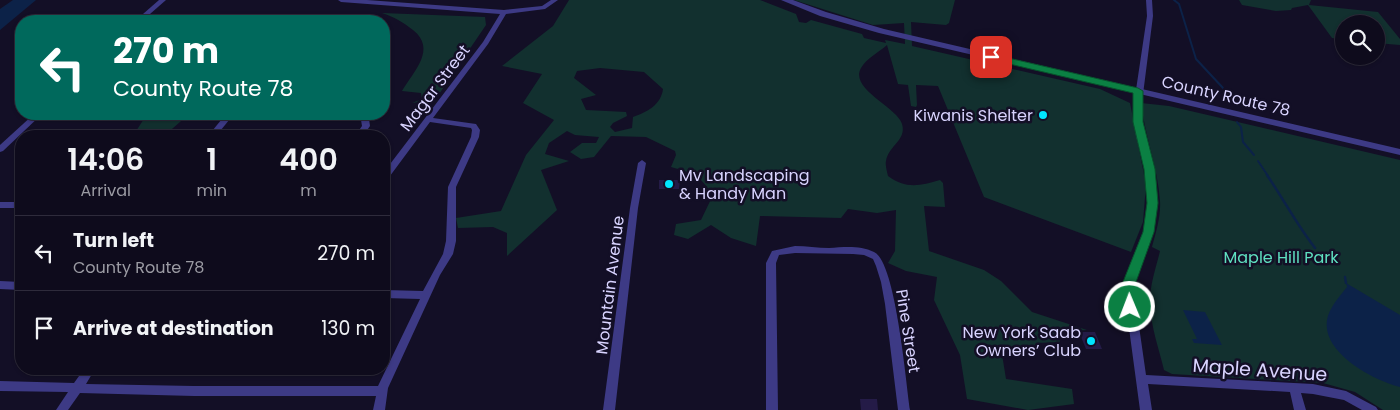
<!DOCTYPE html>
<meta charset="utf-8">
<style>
:root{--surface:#0e0b1c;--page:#1c1929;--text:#f1f3f6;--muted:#9b9ba3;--line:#2e2b3b}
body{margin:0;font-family:Poppins,sans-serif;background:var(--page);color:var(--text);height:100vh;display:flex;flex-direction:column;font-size:19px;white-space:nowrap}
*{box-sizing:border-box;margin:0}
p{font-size:16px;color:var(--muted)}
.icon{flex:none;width:28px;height:28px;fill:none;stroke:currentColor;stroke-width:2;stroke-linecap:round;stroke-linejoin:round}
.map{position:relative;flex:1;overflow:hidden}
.drawer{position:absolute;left:15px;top:130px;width:375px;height:245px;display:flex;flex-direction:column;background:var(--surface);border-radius:20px;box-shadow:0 1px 4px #0004,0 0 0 1px var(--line)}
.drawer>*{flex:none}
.guide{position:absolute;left:15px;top:15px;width:375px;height:105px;border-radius:20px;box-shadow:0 1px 4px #0004,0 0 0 1px var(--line);background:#00695c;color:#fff;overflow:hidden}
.tools{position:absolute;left:1335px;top:15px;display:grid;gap:10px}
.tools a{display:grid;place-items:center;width:50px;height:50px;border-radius:50%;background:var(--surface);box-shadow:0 1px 4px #0004,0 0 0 1px var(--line);font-size:25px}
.pin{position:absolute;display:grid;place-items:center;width:42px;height:42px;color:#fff;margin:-21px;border-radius:10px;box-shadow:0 2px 8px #0006}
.me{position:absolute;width:55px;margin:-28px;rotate:359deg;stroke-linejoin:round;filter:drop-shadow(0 0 4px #0008)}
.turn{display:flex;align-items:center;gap:18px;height:105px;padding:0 15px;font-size:22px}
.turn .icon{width:65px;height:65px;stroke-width:2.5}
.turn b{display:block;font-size:35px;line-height:42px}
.eta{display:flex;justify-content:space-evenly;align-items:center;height:85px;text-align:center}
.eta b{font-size:30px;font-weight:600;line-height:35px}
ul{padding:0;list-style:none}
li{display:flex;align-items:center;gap:15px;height:75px;padding:0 15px;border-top:1px solid var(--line)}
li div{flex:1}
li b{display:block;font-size:19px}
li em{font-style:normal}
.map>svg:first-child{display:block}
</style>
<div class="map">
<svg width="1400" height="410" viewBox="0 0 1400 410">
<rect width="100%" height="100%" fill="#130f26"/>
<g fill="#12302f" fill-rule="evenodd">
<path d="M569 0H760L796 14 799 22 806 23 811 20 862 34 864 38 886 43 885 40 905 44 904 23 873 25 794 0H955L949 23 946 25 911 22 912 46 1100 89 1130 103 1146 185 1143 222 1131 252 984 197 938 86 916 85 917 105 916 107 911 106 908 85 898 84 887 45C879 52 866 59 861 68 849 89 897 107 902 124 907 140 888 146 886 161 885 165 887 171 888 176 905 189 920 186 940 180L943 183 945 207 924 206 929 251 984 270 1001 281 1032 312 1087 330 1058 332 1060 342 1037 343 1036 352 1001 348 1006 379 1072 389 1074 404 1028 410 967 399 960 355 934 300 937 277 906 271 888 263 895 251 896 210 877 213 848 209 841 218 760 216 756 246 731 238 711 225 688 239 674 235 676 224 701 220 713 195C698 174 695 174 671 167L676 155 675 151 646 137 611 136 594 157 581 159 570 152 582 143H596L599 137 575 135 567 131 549 143 545 154 569 161 541 170 557 210 507 256V233L493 227 458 228 456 218 501 211 526 155 554 120 523 103 542 74 502 66 553 26ZM600 68 644 72 663 89C661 105 647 112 633 117L632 128 615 132 610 127 613 123 627 116 626 112 586 110 581 99 596 95 574 78 577 71Z"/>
<polygon points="1239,0 1311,0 1309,5 1378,12 1400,39 1400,45 1376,43 1376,24 1344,24 1344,40 1332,38 1308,5 1292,8 1291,10 1276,11 1242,5"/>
<path d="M382 13 485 17 486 25 435 100 412 103 422 99 421 93 402 91C414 71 437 49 413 30 403 22 394 17 382 13Z"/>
<path d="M1141 103 1169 106 1400 160V410H1383L1355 392 1323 383 1172 374 1164 370C1159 349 1151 327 1150 305 1149 287 1156 268 1160 251L1152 247C1156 232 1161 216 1160 201 1158 168 1145 136 1141 103Z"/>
<polygon points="147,114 189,114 164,136 133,136"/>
</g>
<g fill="#0c2248">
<polygon points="13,0 36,0 0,30 0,9"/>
<path d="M1346 283 1400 315V387C1373 380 1322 353 1327 320 1329 308 1339 297 1347 287Z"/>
<polygon points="1183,310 1205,312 1222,345 1194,343 1192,339 1197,339"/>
</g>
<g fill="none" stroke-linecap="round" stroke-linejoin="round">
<g stroke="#0c2248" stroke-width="2">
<polyline points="1174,0 1179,4 1196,59 1237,103"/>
<polyline points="1237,122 1241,127 1243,142 1254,155"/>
<polyline points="1258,161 1268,176"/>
</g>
<g stroke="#0c2248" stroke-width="2.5">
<path d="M1267 175C1284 200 1297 225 1315 248"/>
<polyline points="1345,277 1346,283"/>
</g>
</g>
<g fill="#241b47">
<polygon points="659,180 680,180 679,189 659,189"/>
<polygon points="1079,332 1095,332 1102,349 1086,349"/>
<polygon points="860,399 877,399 878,410 861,410"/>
</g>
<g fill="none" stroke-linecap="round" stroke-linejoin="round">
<g fill="#3d3a85" fill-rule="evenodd">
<polygon points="159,0 166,0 142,21 135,21"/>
<polygon points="338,0 367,0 504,10 542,6 551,0 558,0 545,9 506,14 488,44 433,118 476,124 480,130 479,137 456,187 456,241 453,254 440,275 388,388 385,410 373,410 376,396 194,396 80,393 68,410 56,410 68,392 0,391 0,381 74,383 84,369 95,369 86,384 194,386 378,386 420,299 384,298 384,290 423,291 443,254 446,241 448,187 471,137 472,130 471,128 430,122 387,180 384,181 384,172 483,42 500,14 341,2"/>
<polygon points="1146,0 1152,0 1153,16 1141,110 1144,136 1153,169 1157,203 1153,232 1139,267 1134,291 1146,375 1313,384 1346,391 1376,407 1378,410 1362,410 1344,400 1313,394 1301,393 1306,410 1294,410 1290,392 1148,384 1152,410 1140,410 1124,291 1129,267 1143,232 1149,203 1145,169 1136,136 1133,110 1147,16"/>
<polygon points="34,114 42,114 3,151 0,152 0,145"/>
<polygon points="226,114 234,114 216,136 208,136"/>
<polygon points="349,114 359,114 369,119 370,126 363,136 355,136 362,126 361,120"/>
<polygon points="642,160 646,163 638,208 615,410 603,410 630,208 638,163"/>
<rect x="0" y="202" width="21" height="6"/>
<path d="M795 246C806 246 818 248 829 248 844 247 860 245 874 252 896 262 906 384 910 410H898L885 304 881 282 876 266 873 259 864 255 853 254 795 253 779 255 776 263 778 410H766V263L772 251Z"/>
<polygon points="0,281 21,282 21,290 0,289"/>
</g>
<polygon fill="#3d3a85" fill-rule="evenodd" points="781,0 793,0 826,12 884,29 1400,149 1400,155 879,33 820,16"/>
</g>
<polygon fill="#0b8043" stroke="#07532c" points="991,54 1138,88 1143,91 1143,122 1155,169 1158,203 1154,232 1136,282 1136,307 1135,311 1125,311 1124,307 1123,282 1143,232 1147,203 1144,169 1133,122 1133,93 988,59 988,55"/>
<g fill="#00e5ff" stroke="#130f26" stroke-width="2">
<circle cx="1043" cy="115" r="5"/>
<circle cx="669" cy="184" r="5"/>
<circle cx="1091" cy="341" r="5"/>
</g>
<g text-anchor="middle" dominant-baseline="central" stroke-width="5" stroke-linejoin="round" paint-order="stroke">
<g font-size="16" fill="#d9d4ff" stroke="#130f26">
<text transform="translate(435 88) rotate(-53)">Magar Street</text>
<text transform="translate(1226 96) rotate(13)">County Route 78</text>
<text transform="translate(610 285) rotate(-83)">Mountain Avenue</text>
<text transform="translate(908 331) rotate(81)">Pine Street</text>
</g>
<g font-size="16" fill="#d9d4ff" stroke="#130f26" text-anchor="end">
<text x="1033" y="115">Kiwanis Shelter</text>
<text x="679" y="175" text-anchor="start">Mv Landscaping<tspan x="679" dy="18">&amp; Handy Man</tspan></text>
<text x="1081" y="332">New York Saab<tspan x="1081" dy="18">Owners’ Club</tspan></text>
</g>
<g font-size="16" fill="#5fe0c0" stroke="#130f26">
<text x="1281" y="257">Maple Hill Park</text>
</g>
<g font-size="19" fill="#d9d4ff" stroke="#130f26">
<text transform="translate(1260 370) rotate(4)">Maple Avenue</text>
</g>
</g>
</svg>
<div class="tools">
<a><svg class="icon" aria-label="search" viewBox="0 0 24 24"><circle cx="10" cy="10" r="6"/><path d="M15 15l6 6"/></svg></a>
</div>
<div class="pin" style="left:991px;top:57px;background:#d93025"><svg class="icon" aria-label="arrive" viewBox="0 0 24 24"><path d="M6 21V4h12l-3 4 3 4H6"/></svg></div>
<svg class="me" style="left:1130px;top:307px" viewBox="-20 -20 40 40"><circle r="17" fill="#0b8043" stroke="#fff" stroke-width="3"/><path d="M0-11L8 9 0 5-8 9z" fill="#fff"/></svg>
<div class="guide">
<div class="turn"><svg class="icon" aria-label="left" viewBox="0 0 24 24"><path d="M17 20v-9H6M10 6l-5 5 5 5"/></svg><div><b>270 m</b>County Route 78</div></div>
</div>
<section class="drawer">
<div class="eta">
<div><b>14:06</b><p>Arrival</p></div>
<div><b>1</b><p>min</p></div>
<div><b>400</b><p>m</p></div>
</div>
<ul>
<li><svg class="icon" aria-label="left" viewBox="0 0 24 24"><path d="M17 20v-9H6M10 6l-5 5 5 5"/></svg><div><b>Turn left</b><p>County Route 78</p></div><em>270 m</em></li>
<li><svg class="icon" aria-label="arrive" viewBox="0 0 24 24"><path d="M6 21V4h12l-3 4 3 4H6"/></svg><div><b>Arrive at destination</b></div><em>130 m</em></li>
</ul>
</section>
</div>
